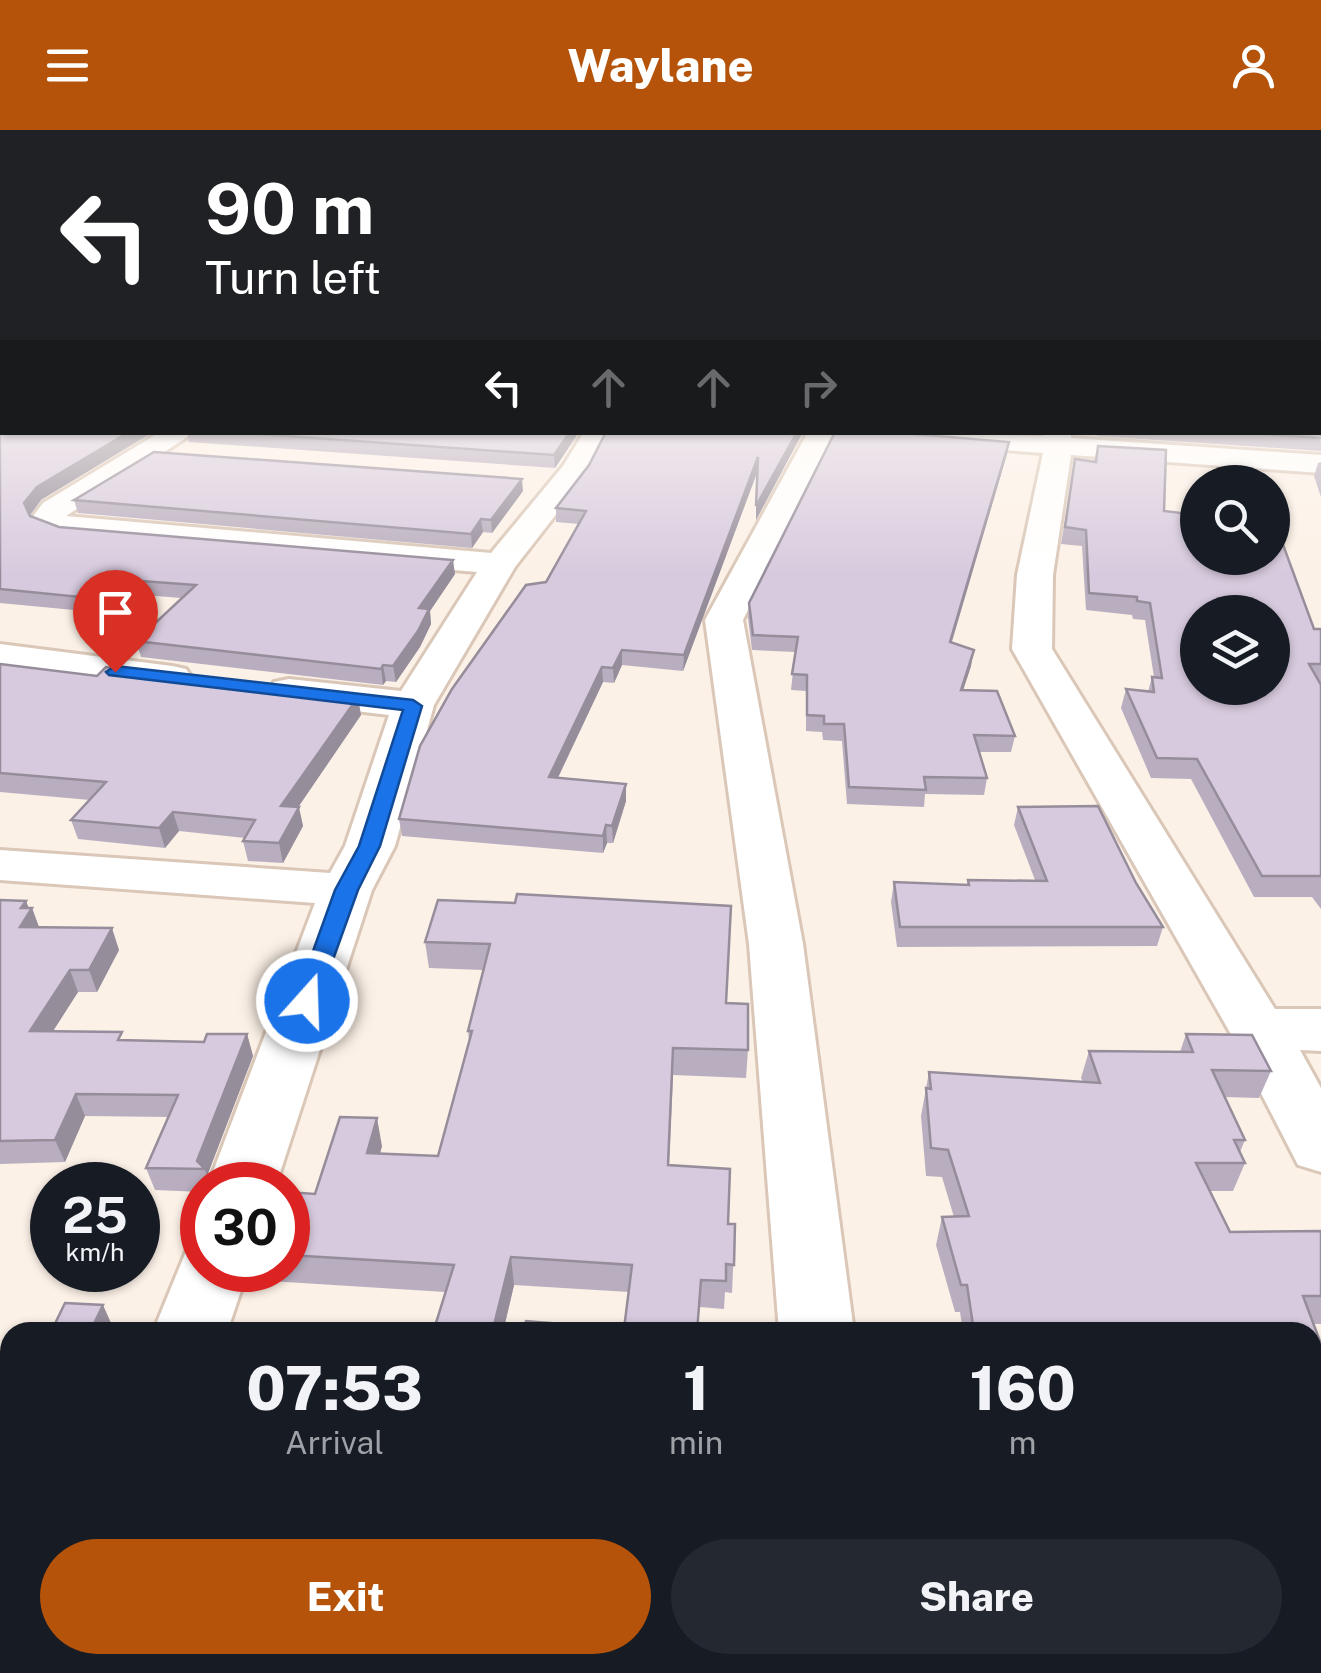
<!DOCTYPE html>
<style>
:root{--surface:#171b24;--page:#242831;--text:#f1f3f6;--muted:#9ea1a6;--accent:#b45309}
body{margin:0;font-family:"Public Sans",sans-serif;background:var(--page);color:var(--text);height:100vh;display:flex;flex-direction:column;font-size:38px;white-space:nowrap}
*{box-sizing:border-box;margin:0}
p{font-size:32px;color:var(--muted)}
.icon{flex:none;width:55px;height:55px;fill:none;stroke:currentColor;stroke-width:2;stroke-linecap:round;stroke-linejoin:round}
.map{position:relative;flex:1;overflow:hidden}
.sheet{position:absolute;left:0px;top:1192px;width:1322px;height:352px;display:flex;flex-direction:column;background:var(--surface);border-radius:30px 30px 0 0;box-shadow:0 2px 8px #0004}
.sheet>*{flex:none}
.guide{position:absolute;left:0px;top:0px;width:1322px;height:305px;box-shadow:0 2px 8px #0004;background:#202124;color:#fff;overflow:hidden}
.buttons{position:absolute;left:1180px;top:335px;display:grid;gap:20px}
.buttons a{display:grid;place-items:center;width:110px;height:110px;border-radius:50%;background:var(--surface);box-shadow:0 2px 8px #0004;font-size:50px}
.speed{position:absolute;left:30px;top:1032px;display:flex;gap:20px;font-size:50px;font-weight:700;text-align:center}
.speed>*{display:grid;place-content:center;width:130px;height:130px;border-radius:50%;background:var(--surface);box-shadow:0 2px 8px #0004;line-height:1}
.speed small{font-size:25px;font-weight:400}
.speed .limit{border:15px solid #d22;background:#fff;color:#111}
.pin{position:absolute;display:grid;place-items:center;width:85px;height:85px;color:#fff;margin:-102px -42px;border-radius:50% 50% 50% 0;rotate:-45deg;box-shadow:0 0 10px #0007}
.pin .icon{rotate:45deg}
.me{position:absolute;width:110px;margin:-55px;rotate:20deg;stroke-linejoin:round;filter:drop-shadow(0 0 8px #0008)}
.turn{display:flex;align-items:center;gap:35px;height:210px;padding:0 40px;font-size:45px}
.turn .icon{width:130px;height:130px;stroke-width:2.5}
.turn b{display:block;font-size:70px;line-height:85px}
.lanes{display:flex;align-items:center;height:95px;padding:0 40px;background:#0003;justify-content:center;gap:50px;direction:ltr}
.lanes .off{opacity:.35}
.eta{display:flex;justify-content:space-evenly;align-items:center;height:170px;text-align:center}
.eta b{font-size:60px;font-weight:800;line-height:70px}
.primary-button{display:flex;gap:20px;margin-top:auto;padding:20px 40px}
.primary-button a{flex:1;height:115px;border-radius:60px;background:var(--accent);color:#fff;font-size:40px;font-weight:800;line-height:115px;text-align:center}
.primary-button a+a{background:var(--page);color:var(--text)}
header{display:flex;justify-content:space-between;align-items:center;height:130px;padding:0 40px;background:var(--accent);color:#fff;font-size:45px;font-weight:800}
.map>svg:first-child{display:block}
</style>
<header><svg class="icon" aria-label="menu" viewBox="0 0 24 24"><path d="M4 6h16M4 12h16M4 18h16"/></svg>Waylane<svg class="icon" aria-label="person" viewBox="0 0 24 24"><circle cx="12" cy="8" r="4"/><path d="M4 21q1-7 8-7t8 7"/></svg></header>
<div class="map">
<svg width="1321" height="1543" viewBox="0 0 1321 1543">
<rect width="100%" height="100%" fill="#fcf1e7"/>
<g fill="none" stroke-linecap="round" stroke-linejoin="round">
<defs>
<g id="minor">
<polygon points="160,302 195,302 66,386 491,423 563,336 584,302 612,302 586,346 515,437 434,575 395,716 372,760 276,1055 208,1055 315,773 0,750 0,720 330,743 345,716 389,585 289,573 274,570 268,561 274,552 289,549 401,561 477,442 63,407 36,396 31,389 43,373"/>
<polygon points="808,302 836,302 743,490 803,814 854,1202 779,1202 749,814 705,490"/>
<polygon points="861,302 1043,306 1043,302 1071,302 1071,308 1321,325 1321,343 1071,325 1053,445 1052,519 1275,879 1321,879 1321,921 1300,920 1321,958 1321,1042 1298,1035 1228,899 1012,519 1017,445 1043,323 875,310"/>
<polygon points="0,514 172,536 186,539 192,548 186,557 172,560 0,538"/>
<polygon points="202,1113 202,1140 248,1140 227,1202 153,1202 187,1119"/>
<polygon points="27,1535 119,1535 117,1543 23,1543"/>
<polygon points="807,1535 899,1535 901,1543 807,1543"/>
</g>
</defs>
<use href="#minor" stroke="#dac7b7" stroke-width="6"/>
<use href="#minor" fill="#fff" fill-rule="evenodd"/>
</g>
<g fill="#b9aebf">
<polygon points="0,228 41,370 30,386 59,397 455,444 430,481 431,494 420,517 396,552 386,551 383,555 141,527 136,511 181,468 118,463 95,482 0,473"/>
<polygon points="1321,293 1321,321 1097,306 1098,302 1320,302"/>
<polygon points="187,302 579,302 555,338 189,312"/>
<polygon points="606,302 803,302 756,390 758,340 683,541 622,535 614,553 603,552 558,648 626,671 613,713 607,713 603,723 402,706 399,689 546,452 579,394 556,392 556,378 589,335"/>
<polygon points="1009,312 1007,324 952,512 971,536 963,560 1015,606 1011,622 979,622 987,648 984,665 925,664 924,677 847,674 842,611 823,610 822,602 806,601 806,561 791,560 795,522 752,520 748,488 749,473"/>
<polygon points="1098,316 1164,381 1314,499 1321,499 1321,779 1312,767 1254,767 1191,649 1151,648 1121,578 1126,559 1148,562 1152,547 1154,547 1145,490 1133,489 1132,485 1086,480 1082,416 1061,414 1075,329 1094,332"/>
<polygon points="1321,332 1321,367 1314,346 1318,333"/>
<polygon points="523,361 492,403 483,402 472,418 78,383 74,370"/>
<polygon points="0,534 361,585 298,677 303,696 283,733 248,731 243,711 245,708 179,701 165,718 78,709 71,690 90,670 0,662"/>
<polygon points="1018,677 1136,753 1163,797 1157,816 897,817 891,772 894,752 967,755 968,750 1035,750 1014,695"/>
<polygon points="0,770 32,778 39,797 119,820 97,862 78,862 53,901 125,911 204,912 247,904 253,926 207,1046 210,1055 202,1055 202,1062 155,1060 146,1038 168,987 85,986 65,1032 0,1034"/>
<polygon points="438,770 726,873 748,920 746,948 673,945 669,1035 728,1094 735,1094 732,1163 725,1162 724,1179 700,1177 624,1199 629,1162 514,1155 503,1202 437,1202 436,1193 445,1162 270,1151 266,1140 288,1140 288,1062 315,1064 382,1016 380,1023 438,1026 469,911 468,901 483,840 429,838 425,812"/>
<polygon points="1186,904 1271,941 1259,968 1225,967 1245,1010 1240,1022 1245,1033 1233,1061 1210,1061 1230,1102 1321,1101 1321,1194 1314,1194 1321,1543 1031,1543 1030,1535 1312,1535 1312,1202 963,1202 960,1182 955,1182 936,1115 942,1087 954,1087 942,1047 926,1046 921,986 929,942 1083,952 1081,948 1089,921 1180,922"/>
<polygon points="0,1282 10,1283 10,1487 0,1486"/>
<polygon points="503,1535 680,1535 680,1543 505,1543"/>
</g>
<g fill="#968d9b">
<polygon points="129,302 153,302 41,370 28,387 24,373 37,357"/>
<polygon points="570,302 579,302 555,338 554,325"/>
<polygon points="797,302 803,302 756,390 756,376"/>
<polygon points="1009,312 1007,324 947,527 950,512"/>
<polygon points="758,327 758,340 683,541 684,525"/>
<polygon points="522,349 523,361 492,403 491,390"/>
<polygon points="481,389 483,402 472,418 471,404"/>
<polygon points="453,430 455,444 430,481 431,494 420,517 396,552 393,536 419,478"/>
<polygon points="114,449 118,463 95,482 90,468"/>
<polygon points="622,520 622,535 614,553 613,538"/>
<polygon points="974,520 971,536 958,576 961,560"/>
<polygon points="383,535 386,551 383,555 381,539"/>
<polygon points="602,537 603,552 550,664 549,647"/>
<polygon points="358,567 361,585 286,695 281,676"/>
<polygon points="626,654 626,671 613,713 612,696"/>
<polygon points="299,677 303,696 283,733 279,713"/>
<polygon points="173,682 179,701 165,718 159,698"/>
<polygon points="606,695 607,713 603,723 603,706"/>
<polygon points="26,771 30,781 32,778 40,800 20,797 21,778"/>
<polygon points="112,798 119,820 97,862 89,840"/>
<polygon points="70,840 78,862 39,923 30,901"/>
<polygon points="247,904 253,926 207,1046 205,1039 197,1031"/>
<polygon points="76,964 85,986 65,1032 55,1010"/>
<polygon points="377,988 382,1016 373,1050 367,1023"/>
<polygon points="511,1127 514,1155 503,1202 493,1202 493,1199"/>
<polygon points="103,1175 115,1202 90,1202"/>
<polygon points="10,1425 10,1486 0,1472 0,1446"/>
</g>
<g fill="#d7cade" stroke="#968d9b" stroke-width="2.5" fill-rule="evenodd">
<polygon points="0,228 2,228 2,302 129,302 37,357 24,373 30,386 59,397 453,430 419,478 429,479 418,501 393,536 383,535 381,539 136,511 196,455 114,449 90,468 0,459"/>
<polygon points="1320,228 1321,228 1321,267 1320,266"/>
<polygon points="1320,293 1321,308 1235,302 1320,302"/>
<polygon points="228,302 570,302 554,325"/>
<polygon points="606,302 797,302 756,376 758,327 684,525 622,520 613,538 602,537 549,647 626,654 612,696 606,695 603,706 399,689 420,616 452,559 526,455 546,452 586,381 556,378 589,335"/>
<polygon points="835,302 890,302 1009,312 950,512 974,520 961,560 997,561 1015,606 974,605 987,648 924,647 926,660 849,657 844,594 824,594 824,586 807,585 807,545 792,544 798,507 753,505 749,473"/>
<path d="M1098 316 1166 320 1164 381 1198 385V428H1272V401H1278L1314 499H1321V534H1309L1321 555V746H1262L1197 629 1157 628 1126 559 1154 562 1152 547 1162 548 1150 473 1137 471V467L1089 463 1086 400 1065 397 1075 329 1096 332ZM1198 482H1272V558H1198Z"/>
<polygon points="154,322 522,349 491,390 481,389 471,404 74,370"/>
<polygon points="0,534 97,546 106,537 358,567 281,676 299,677 279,713 243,711 255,690 173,682 159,698 71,690 106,652 0,643"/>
<polygon points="1098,676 1136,753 1163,797 900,797 894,752 969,755 968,750 1047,751 1018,677"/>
<polygon points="517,764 731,776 726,873 748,874 748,920 673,918 668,1035 730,1039 728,1094 735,1094 734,1135 726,1134 726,1151 701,1150 697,1202 523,1202 526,1191 624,1199 632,1135 511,1127 493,1199 436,1193 454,1135 288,1125 288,1062 315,1064 340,987 377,988 367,1023 438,1026 472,901 468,901 490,814 425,812 438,770 515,773"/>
<polygon points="0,770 26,771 21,778 32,778 20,797 112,798 89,840 70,840 30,901 122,902 118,910 204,912 207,904 247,904 197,1031 205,1039 146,1038 178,965 76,964 55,1010 0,1011"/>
<polygon points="1186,904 1252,905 1271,941 1212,940 1245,1010 1234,1010 1245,1033 1196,1033 1230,1102 1321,1101 1321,1166 1303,1166 1321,1214 1321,1543 1046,1543 1045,1535 1312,1535 1312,1202 974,1202 967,1155 961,1155 942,1087 969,1086 948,1020 931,1018 926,958 931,959 929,942 1100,953 1089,921 1193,922"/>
<polygon points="65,1173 103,1175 90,1202 51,1202"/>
<polygon points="0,1282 10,1283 10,1425 0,1446"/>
<polygon points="571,1535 680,1535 679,1543 570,1543"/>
</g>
<linearGradient id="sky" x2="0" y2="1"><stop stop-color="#6fb9ea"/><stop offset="0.51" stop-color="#fef9f4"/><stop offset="1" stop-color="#fef9f4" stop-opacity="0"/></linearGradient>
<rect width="1321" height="444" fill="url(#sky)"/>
<polygon fill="#1a73e8" stroke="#114b97" stroke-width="2.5" points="115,536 413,570 422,576 380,716 358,760 316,877 298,877 295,871 335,760 359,716 403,580 109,545 106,542"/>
</svg>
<div class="buttons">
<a><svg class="icon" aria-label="search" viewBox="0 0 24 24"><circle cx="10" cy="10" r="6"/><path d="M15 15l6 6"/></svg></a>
<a><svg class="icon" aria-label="layers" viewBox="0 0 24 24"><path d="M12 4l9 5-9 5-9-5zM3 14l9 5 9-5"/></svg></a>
</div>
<div class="speed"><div>25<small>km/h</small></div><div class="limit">30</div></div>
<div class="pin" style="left:115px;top:542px;background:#d93025"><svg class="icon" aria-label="arrive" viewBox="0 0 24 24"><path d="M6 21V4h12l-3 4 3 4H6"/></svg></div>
<svg class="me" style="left:307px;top:871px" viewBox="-20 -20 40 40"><circle r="17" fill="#1a73e8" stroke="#fff" stroke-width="3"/><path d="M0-11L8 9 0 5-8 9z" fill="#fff"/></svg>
<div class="guide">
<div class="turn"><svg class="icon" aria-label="left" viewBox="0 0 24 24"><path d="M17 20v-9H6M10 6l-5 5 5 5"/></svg><div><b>90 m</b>Turn left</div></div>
<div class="lanes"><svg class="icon" aria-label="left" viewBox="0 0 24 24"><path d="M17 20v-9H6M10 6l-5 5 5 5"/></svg><svg class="icon off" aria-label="ahead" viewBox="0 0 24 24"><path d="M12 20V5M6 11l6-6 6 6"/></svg><svg class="icon off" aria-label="ahead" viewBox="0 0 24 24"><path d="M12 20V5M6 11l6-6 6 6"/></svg><svg class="icon off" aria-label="right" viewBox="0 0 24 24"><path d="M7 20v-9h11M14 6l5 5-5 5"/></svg></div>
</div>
<section class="sheet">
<div class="eta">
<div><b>07:53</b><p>Arrival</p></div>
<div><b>1</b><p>min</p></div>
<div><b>160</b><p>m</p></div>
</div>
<div class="primary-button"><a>Exit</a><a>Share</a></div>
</section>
</div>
